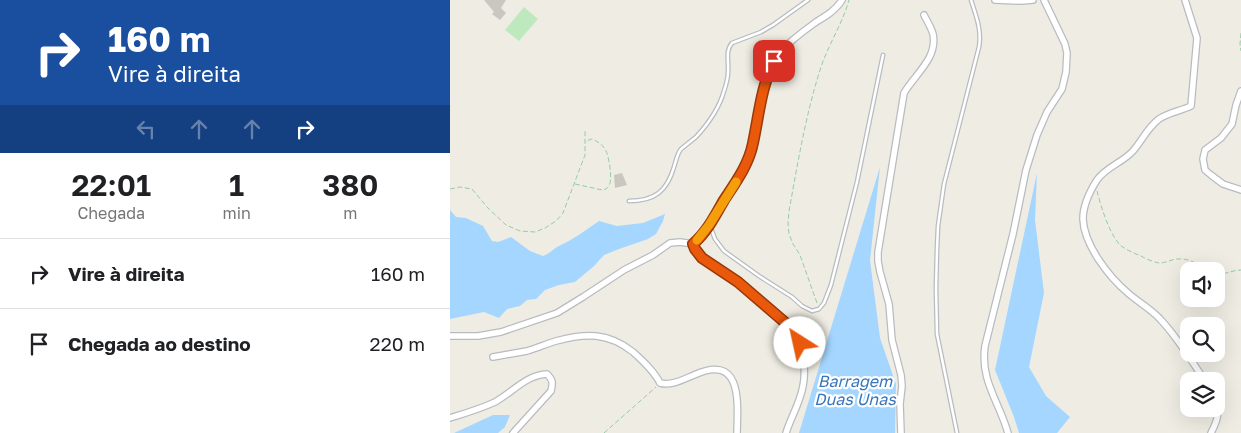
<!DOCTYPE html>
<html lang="pt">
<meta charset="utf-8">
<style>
:root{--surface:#fff;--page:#f6f6f6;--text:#202124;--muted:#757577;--line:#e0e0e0}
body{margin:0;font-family:"Golos Text",sans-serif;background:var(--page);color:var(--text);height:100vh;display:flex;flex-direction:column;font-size:19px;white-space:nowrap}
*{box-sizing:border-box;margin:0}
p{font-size:16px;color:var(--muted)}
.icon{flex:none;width:28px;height:28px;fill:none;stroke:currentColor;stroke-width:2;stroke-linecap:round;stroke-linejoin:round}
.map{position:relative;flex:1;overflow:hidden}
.details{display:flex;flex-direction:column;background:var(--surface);width:450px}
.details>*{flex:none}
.top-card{background:#1a4fa0;color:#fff;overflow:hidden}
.buttons{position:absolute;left:730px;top:262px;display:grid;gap:10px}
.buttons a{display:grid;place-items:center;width:45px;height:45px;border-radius:10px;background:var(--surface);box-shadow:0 5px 20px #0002;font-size:25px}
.pin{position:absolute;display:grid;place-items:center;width:42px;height:42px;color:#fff;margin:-21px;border-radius:10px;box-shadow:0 2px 8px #0006}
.me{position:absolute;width:55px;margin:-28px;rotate:325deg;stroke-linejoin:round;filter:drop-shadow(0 0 4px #0008)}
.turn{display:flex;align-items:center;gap:18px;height:105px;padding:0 25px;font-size:22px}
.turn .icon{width:65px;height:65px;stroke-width:2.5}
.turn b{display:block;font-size:35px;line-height:42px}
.lanes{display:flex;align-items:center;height:48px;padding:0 25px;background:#0003;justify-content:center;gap:25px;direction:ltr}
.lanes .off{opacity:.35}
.eta{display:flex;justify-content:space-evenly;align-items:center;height:85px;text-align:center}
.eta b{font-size:30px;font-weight:600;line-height:35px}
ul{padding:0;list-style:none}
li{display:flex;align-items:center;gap:15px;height:70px;padding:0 25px;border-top:1px solid var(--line)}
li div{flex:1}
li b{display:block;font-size:19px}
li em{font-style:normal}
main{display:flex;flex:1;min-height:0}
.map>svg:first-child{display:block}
</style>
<main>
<section class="details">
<div class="top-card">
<div class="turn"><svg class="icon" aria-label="right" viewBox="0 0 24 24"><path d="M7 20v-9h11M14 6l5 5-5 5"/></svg><div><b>160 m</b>Vire à direita</div></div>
<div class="lanes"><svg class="icon off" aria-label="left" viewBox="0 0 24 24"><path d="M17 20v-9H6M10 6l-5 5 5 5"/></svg><svg class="icon off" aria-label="ahead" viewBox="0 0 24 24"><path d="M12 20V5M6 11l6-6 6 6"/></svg><svg class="icon off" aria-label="ahead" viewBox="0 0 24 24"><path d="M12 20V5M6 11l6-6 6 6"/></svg><svg class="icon" aria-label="right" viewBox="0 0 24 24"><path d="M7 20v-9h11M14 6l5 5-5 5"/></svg></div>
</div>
<div class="eta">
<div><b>22:01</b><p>Chegada</p></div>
<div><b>1</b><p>min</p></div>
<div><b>380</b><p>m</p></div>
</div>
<ul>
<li><svg class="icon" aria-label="right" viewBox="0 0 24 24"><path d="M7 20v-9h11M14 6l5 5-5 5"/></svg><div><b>Vire à direita</b></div><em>160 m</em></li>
<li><svg class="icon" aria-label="arrive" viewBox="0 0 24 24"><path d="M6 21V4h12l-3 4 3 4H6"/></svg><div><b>Chegada ao destino</b></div><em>220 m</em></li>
</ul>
</section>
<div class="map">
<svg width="791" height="433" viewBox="0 0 791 433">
<rect width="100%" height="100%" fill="#efede3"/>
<polygon fill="#bee9be" points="74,7 88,19 69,41 55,30"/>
<g fill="#a4d6ff">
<polygon points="430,167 420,260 430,338 446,384 445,433 349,433"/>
<polygon points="587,173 585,220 594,293 579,367 596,396 620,417 607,433 569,433 564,417 545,370"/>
<path d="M0 210 6 217 16 218 33 226 42 241 48 242 61 237 80 251 93 256C99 254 102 250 107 247 122 240 135 231 149 221L167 226 193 223 215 214 213 221 206 234 198 239 169 249 154 255 144 266 125 282 109 285 95 290 86 299 77 300 70 306 57 309 49 318 34 312 0 319Z"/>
<polygon points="43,415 60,415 55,427 48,433 4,433"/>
</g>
<g fill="#cac7c0">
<polygon points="34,0 56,0 51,8 56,13 50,20 42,14 44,12"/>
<polygon points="172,173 177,185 165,188 164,175"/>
</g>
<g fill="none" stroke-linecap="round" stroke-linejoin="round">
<defs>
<g id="lane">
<path d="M179 201C205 201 217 191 224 167 226 161 227 154 231 149 236 145 241 141 246 137 258 124 269 109 274 91 276 85 278 78 278 72 279 62 275 51 282 43L311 32 323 25 358 0"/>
<polyline points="260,226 265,239 274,251 309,276 342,297 352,306 362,311 369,309 374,303 381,285 407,182 433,55"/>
<path d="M507 433 487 334 486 288 487 249 488 226 494 184 529 47C532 30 526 16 521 0"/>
</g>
<g id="street">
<polyline points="545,0 571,1 583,0"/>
<path d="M735 0 747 38 741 106C731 111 719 112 709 119 697 128 692 141 683 151 672 163 656 167 647 180 640 191 633 206 633 219 634 245 659 277 678 293 688 302 701 309 710 319 728 338 741 360 755 381"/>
<polyline points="791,91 786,105 782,124 771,138 755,150 753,159 755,170 761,175 773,184 791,190"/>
<polyline points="0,336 28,336 51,332 107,313 133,297 174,270 203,255 220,243 230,242 243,244"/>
<path d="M43 357C54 355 66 353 77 351 87 348 96 344 106 341 135 333 158 332 183 352 193 361 204 371 210 383 222 386 234 379 244 375 292 353 288 401 287 433"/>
<path d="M0 418C16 413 30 409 45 402 63 392 76 375 97 374 103 380 103 383 101 391L63 433"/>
<path d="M336 433C341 417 350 403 353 386 356 371 354 342 344 330 338 323 329 316 321 310 306 297 292 285 276 274 263 266 248 259 243 244 257 232 265 216 274 200 286 182 299 164 303 142 309 117 310 83 324 61 334 45 351 33 366 22 376 16 386 10 392 0"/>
<path d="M451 433 450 404 452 386 451 375 442 340 439 304 430 272 428 261V252L454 93C465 74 488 58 483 34 481 27 477 21 474 15"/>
<path d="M558 433C549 401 530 381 535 346L563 234 576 170 587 135 597 112 612 89 616 72 617 53 615 44 594 0"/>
<path d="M761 433C766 423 770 415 766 404"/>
</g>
</defs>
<use href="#lane" stroke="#b8bcc1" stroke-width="5"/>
<use href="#street" stroke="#b8bcc1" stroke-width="8"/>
<g stroke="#96cba6" stroke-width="1" stroke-dasharray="5 2.5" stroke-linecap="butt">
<polyline points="791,33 790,44 791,51"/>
<path d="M125 184 152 190 156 189C158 187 159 186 160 183 162 176 159 157 156 151 153 145 148 141 141 139L135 142"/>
<polyline points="0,189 10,187 22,189 37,207 56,225 70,231 85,232 95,228 106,221 113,213 135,155 135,131"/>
<path d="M647 191C651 207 659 233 670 245 676 250 684 253 691 256 696 259 703 262 709 263 716 263 722 259 728 259 740 258 751 266 761 271"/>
<path d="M766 274C775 275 782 270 791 270"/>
<path d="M367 303 350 255 343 244 339 234 338 223 339 211C348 162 356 112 372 64 380 42 393 22 399 0"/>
<polyline points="154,433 206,387"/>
</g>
<use href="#lane" stroke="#fff" stroke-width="2.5"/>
<use href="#street" stroke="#fff" stroke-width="5.5"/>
</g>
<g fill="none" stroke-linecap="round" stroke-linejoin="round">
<defs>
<path id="route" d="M324 61C311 87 309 115 303 143 299 164 286 182 274 200 265 216 257 232 243 244L245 249 252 258 288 282 345 331 350 343"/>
</defs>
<use href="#route" stroke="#983908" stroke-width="12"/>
<use href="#route" stroke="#ea580c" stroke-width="9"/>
<polyline stroke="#f59e0b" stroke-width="9" points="247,240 259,225 286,182"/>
</g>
<g text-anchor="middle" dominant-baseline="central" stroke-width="4.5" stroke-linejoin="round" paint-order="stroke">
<g font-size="16" font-style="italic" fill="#3876ba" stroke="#fff">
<text x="405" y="381">Barragem<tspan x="405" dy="18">Duas Unas</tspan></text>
</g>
</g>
</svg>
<div class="buttons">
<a><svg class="icon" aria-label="sound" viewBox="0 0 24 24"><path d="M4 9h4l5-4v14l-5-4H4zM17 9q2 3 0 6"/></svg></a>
<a><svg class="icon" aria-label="search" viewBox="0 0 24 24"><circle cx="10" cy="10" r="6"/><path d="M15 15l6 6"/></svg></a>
<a><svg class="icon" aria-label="layers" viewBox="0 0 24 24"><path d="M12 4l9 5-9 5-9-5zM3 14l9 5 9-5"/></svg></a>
</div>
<div class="pin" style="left:324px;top:61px;background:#d93025"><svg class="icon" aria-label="arrive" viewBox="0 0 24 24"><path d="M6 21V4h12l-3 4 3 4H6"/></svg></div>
<svg class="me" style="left:350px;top:343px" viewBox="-20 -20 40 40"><circle r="19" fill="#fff"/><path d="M0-13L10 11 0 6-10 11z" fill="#ea580c"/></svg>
</div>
</main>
